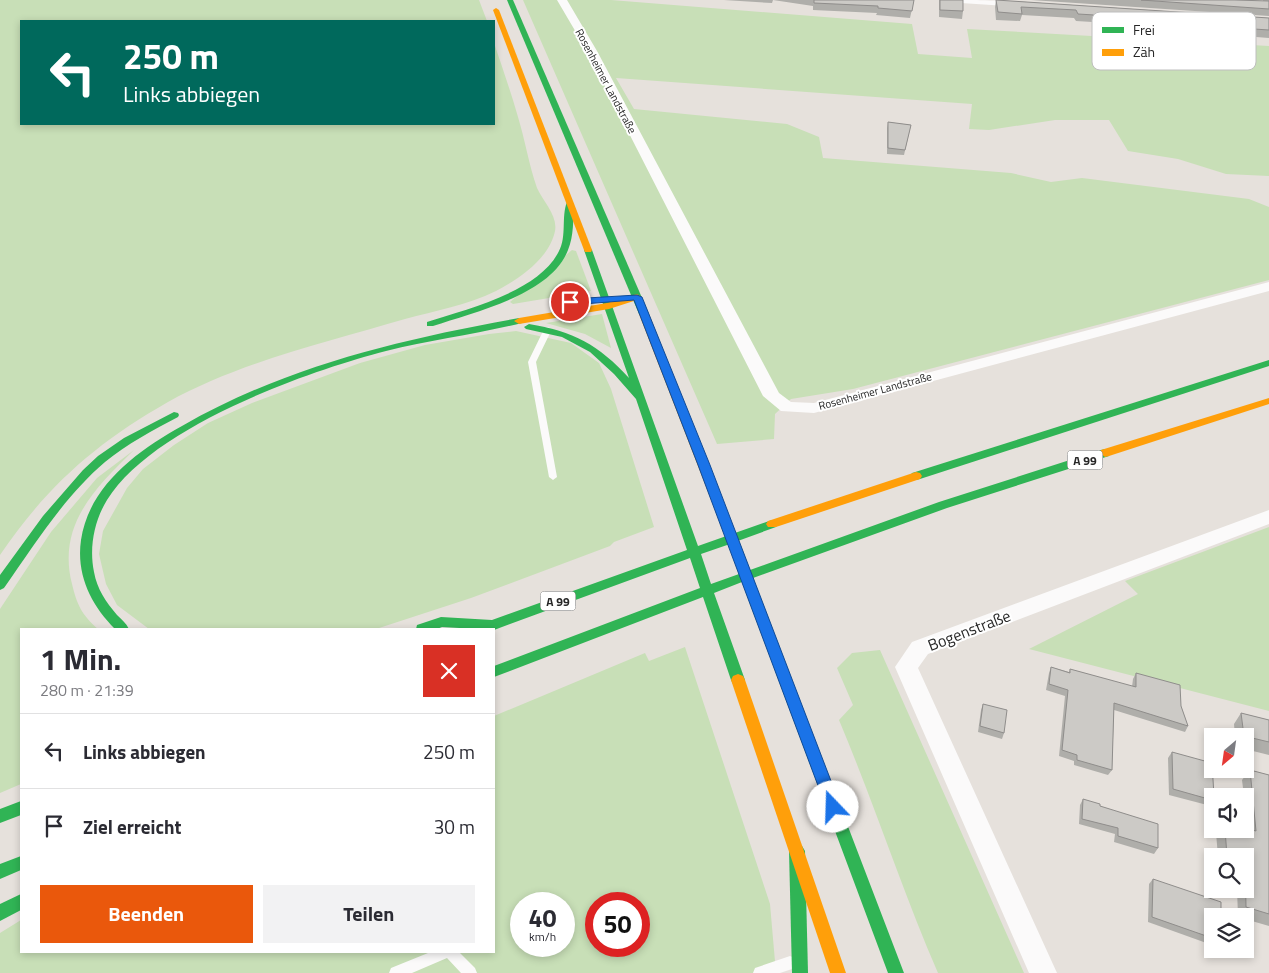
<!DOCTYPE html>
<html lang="de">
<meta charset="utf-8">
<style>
:root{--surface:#fff;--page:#f2f2f3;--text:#2b2b33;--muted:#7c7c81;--line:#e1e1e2;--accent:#ea580c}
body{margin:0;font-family:"Titillium Web",sans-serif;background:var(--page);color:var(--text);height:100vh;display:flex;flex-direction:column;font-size:19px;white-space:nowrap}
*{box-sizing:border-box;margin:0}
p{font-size:16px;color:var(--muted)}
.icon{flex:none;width:28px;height:28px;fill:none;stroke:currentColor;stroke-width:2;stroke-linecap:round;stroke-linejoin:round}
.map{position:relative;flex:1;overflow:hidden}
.panel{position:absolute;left:20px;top:628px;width:475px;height:325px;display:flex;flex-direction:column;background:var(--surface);border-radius:0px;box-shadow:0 2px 8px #0003}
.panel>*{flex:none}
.banner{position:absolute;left:20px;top:20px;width:475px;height:105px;border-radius:0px;box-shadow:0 2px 8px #0003;background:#00695c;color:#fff;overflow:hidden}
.needle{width:32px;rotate:209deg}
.fabs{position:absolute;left:1204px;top:728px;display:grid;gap:10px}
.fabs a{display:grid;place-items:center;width:50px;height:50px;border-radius:0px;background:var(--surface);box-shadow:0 2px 8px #0003;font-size:25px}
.speed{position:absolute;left:510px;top:892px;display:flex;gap:10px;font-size:25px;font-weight:700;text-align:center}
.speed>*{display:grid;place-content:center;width:65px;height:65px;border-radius:50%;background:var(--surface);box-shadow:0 2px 8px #0003;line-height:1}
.speed small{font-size:12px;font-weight:400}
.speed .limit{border:8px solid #d22;background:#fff;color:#111}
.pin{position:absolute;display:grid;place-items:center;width:42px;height:42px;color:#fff;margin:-21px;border:2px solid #fff;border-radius:50%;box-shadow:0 1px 5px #0007}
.me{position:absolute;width:55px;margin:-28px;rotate:339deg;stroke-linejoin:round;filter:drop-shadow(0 0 4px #0008)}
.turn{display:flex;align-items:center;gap:18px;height:105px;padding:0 20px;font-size:22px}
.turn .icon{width:65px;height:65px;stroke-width:2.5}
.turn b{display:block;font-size:35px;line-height:42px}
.round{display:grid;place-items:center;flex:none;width:52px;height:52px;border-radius:0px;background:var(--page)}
.head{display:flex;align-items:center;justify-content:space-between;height:85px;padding:0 20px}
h1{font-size:30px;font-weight:700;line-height:38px}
.button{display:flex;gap:10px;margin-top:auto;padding:10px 20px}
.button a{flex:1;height:58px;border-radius:0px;background:var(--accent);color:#fff;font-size:20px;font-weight:700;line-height:58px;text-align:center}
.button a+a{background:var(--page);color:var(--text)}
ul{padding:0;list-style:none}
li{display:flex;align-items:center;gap:15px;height:75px;padding:0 20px;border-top:1px solid var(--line)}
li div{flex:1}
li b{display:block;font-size:19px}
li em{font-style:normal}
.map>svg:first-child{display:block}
</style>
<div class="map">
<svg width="1269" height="973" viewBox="0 0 1269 973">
<rect width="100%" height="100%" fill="#e6e1dc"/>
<g fill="#c8dfb7" fill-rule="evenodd">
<path d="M0 0H479L487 21H21V124H494V43C502 67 511 92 518 117 525 140 529 165 537 188 543 201 558 216 555 231 549 259 519 279 496 291 467 305 435 311 405 319 327 342 240 362 168 402 96 443 47 486 0 555Z"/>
<polygon points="523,0 611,0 912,24 918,54 972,58 967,29 1269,46 1269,176 1226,174 1178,159 1128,151 1109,120 1055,120 989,130 969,129 972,104 616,78 634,109 787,124 819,137 823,158 1011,173 1051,182 1082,178 1249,199 1269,207 1269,280 853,389 791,399 775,414 774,439 717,444"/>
<polygon points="572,250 576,251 591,291 513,304 510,302"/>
<polygon points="602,314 611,348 585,334 546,323"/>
<polygon points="516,331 571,343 599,363 611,389 654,527 614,542 610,546 471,598 376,629 149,629 117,605 106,584 99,554 103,531 127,488 143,469 174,445 208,423 252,403 360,363 425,345 489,334"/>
<path d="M134 450C95 488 57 525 72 584 77 605 82 615 98 629H21V784L0 793V609L51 532 97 478Z"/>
<polygon points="1269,527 1269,711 1029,649 1138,594 1125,581"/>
<path d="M685 647 770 904 776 973H0V933L21 920V951H494V716L645 653 649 661ZM521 904H564V946H521ZM596 904H639V946H596Z"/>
<path d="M880 650 1024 973H938C902 890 874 803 839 720L853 705 837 668 852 653Z"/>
</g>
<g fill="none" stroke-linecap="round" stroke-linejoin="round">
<g fill="#fbfafa" fill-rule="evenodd">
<polygon points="545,327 548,327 552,329 536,362 557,477 553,480 549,477 528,362"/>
<polygon points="433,951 458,951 475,968 477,973 461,973 447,958 412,973 389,973 391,968"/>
<polygon points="790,956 795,958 797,963 795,968 780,973 753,973 755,968"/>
</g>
<g fill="#fbfafa" fill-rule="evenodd">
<polygon points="557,0 567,0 597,51 779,393 791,402 814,403 1269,282 1269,291 814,413 781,411 763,396 587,51"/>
<path d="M956 0C971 0 1015 0 1026 4L1021 7 961 3Z"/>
<polygon points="1269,510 1269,524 928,654 918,668 1057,973 1029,973 895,667 912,642"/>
</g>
<g fill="#30b455" fill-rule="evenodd">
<polygon points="507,0 513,0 649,314 647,316 644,317 639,314"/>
<path d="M567 202 574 204C573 219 574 236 568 250 551 295 474 312 433 326H427V322C467 309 539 292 559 251 567 236 561 217 567 202Z"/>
<path d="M588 247 592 250 698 546 772 520 778 524 776 527 735 542 741 546 750 570 939 502 1101 450 1105 449 1110 453 1109 456 947 508 753 578 904 973H888L742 582 714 593 745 680 743 684 738 686 733 684 731 680 703 597 494 677V666L700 588 690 558 494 630 442 627 437 629H416L417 625 441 617 492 620 687 550 636 399 614 374 590 352 562 337 526 329 524 327 529 324C573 331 599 345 629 378L584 250ZM730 544 729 546 739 574 711 584 701 554Z"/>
<path d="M519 318 524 321 522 323C477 334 431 340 386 351 305 372 152 427 107 500 94 521 89 548 94 572 97 589 106 602 117 615 121 619 126 623 129 629H115C91 605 76 575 81 540 89 486 137 451 182 426 286 366 402 339 519 318Z"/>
<polygon points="1269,360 1269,366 920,479 916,480 910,476 912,473"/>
<path d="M174 412 178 413 179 415 178 417C153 430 127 444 105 462 64 497 35 544 4 588L0 590V575L43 516 83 470 98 456 124 438Z"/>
<polygon points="21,801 21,815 0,823 0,809"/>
<polygon points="797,844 802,846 805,851 808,973 792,973 789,851 792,846"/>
<polygon points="21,856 21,870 0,879 0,864"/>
<polygon points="21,894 21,910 0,921 0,904"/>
</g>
<g fill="#ff9f0a" fill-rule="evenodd">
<polygon points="496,8 499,10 592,250 591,252 585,252 584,250 493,10"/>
<polygon points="637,294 642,297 640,299 609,309 519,324 514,321 519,318 607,303"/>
<polygon points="644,311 649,314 741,546 739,549 731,549 729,546 639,314"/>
<polygon points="1269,398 1269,404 1109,456 1105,457 1100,453 1101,450"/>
<polygon points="916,472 920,473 922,476 920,479 776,527 768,527 766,524 768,521"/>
<polygon points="738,674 743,676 745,680 846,973 830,973 731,680 733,676"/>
</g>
</g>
<g fill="#afaeaa">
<polygon points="724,0 914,0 910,18 876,15 877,13 813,10 813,6 773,0 772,3"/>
<polygon points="939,0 963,0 963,11 962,19 939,17"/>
<polygon points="996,0 1269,18 1269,38 1180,31 1180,33 1162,32 1161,30 1143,28 1142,25 1076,21 1074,18 1022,15 1020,21 996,20 995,7"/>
<polygon points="1031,0 1235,0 1263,1 1263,0 1269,0 1269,16"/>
<polygon points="888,122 911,125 904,155 887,154 887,128"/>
<polygon points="1051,667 1069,672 1070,669 1132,687 1133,679 1136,673 1181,706 1188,726 1185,732 1114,710 1112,770 1108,775 1074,765 1074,761 1059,756 1065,696 1046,690 1049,673"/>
<polygon points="983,704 1004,733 1002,739 978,732 981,710"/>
<polygon points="1241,713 1269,720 1269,755 1245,749 1245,736 1235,736 1234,724"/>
<polygon points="1172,752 1212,796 1212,804 1211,806 1169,795 1168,758"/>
<polygon points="1250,770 1269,775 1269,926 1245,919 1245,916 1238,916 1237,889 1245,889 1245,856 1218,856 1216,833 1220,829 1247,829 1245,811 1245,796 1244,796 1242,780"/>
<polygon points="1083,799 1100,806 1158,848 1154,854 1114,842 1115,834 1079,824 1080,805"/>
<polygon points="1153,879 1212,916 1212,945 1148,922 1149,884"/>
</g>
<g fill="#cccac6" stroke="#8f8d8b">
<polygon points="814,0 914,0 912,11 878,8 878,6 814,3"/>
<polygon points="940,0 963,0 963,11 940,10"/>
<polygon points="996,0 1269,18 1269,30 1181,24 1182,26 1165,24 1163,22 1145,21 1144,18 1078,14 1076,10 1021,7 1022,14 998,12"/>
<polygon points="1141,0 1235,0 1269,1 1269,9"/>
<polygon points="888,122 911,125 905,150 888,148"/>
<polygon points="1051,667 1070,673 1070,669 1136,687 1136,673 1180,685 1181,706 1188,726 1114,703 1112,770 1077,760 1077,755 1062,750 1068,690 1049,684"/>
<polygon points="983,704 1007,710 1004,733 980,726"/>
<polygon points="1241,713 1269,720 1269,742 1244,736"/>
<polygon points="1172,752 1212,763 1214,796 1212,796 1212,800 1173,789"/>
<polygon points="1250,770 1269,775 1269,914 1246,907 1245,856 1227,856 1225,829 1245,828 1256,831"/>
<polygon points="1083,799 1100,804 1100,806 1158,824 1158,848 1118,836 1118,828 1082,819"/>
<polygon points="1153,879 1221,902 1221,916 1212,916 1212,938 1152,917"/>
</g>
<polygon fill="#1a73e8" stroke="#114b97" points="637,295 642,297 710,465 841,807 838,812 833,814 828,812 826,807 698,465 634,300 570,305 566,302 570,299"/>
<g text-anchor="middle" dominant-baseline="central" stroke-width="4" stroke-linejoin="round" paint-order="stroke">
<g font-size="11" fill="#272727" stroke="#fff">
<text transform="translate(606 81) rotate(62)">Rosenheimer Landstraße</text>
<text transform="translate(875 391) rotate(-15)">Rosenheimer Landstraße</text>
</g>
<g fill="#fff" stroke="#686868" stroke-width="1">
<rect x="1067.5" y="450.5" width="35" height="19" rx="4"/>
<rect x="540.5" y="591.5" width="35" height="19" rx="4"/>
</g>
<g font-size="12" font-weight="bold" fill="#272727">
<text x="1085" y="460">A 99</text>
<text x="558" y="601">A 99</text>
</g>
<g font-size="16" fill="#272727" stroke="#fff">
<text transform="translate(969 630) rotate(-21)">Bogenstraße</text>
</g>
</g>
<rect x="1092" y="12" width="164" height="58" rx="8" fill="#fff" stroke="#bebebe" stroke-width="1"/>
<rect x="1102" y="27" width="22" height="6" fill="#30b455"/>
<rect x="1102" y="49" width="22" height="7" fill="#ff9f0a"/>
<g font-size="14" fill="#272727">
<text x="1133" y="35">Frei</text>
<text x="1133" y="57">Zäh</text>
</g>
</svg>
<div class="fabs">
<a><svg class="needle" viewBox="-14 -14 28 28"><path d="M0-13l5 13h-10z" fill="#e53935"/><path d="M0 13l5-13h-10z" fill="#7c7c81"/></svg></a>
<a><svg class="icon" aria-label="sound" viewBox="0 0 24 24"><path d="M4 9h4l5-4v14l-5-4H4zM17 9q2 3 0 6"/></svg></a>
<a><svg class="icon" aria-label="search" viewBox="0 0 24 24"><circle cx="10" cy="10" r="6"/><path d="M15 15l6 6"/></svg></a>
<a><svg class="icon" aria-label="layers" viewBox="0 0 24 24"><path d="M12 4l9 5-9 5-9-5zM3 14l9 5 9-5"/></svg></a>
</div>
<div class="speed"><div>40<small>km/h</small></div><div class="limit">50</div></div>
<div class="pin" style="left:570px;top:302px;background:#d93025"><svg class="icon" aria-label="arrive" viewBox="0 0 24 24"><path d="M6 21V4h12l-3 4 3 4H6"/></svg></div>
<svg class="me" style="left:833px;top:807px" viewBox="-20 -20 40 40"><circle r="19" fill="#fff"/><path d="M0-13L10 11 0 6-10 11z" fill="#1a73e8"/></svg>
<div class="banner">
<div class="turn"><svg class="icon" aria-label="left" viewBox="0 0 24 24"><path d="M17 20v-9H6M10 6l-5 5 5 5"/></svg><div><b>250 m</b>Links abbiegen</div></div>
</div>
<section class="panel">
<div class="head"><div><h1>1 Min.</h1><p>280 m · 21:39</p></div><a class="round" style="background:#d93025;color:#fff"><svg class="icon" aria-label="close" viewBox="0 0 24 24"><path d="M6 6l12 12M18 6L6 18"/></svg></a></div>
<ul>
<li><svg class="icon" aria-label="left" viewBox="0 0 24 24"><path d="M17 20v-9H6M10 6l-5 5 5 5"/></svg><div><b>Links abbiegen</b></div><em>250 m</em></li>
<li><svg class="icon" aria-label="arrive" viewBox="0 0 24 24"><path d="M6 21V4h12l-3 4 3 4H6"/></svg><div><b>Ziel erreicht</b></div><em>30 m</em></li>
</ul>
<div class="button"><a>Beenden</a><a>Teilen</a></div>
</section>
</div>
